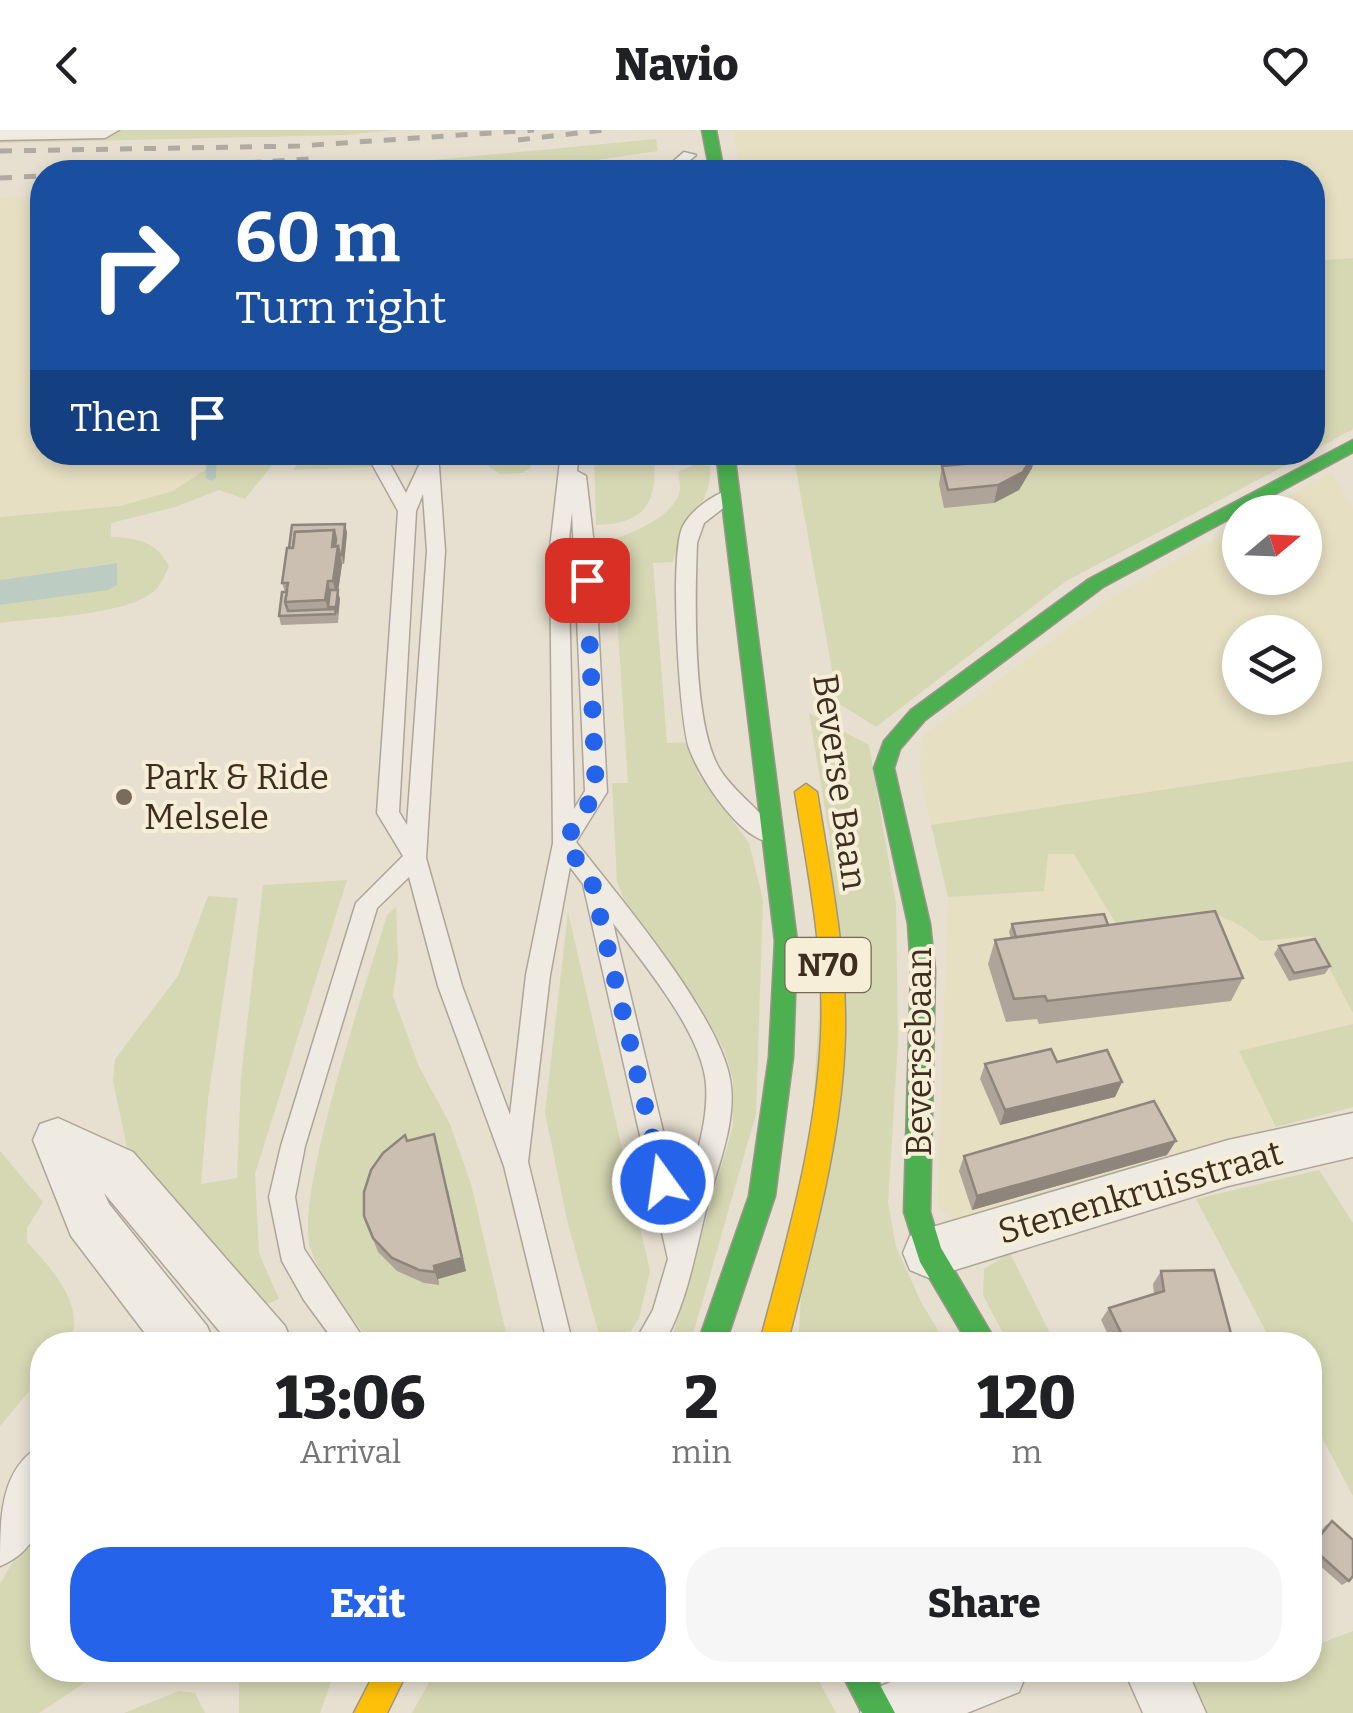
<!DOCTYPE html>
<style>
:root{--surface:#fff;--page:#f6f6f6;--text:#202124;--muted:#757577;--accent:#2563eb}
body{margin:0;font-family:Bitter,serif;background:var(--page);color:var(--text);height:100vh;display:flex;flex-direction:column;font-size:38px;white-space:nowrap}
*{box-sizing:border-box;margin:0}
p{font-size:32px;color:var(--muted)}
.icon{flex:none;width:55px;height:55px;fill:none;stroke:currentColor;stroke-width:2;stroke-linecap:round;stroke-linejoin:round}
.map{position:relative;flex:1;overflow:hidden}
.panel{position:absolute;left:30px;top:1202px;width:1292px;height:350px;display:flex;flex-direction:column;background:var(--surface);border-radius:40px;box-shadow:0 5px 15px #0003}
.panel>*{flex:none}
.guide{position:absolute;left:30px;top:30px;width:1295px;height:305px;border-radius:40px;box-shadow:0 5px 15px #0003;background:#1a4fa0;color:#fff;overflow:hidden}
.needle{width:65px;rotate:71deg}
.controls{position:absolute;left:1222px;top:365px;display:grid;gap:20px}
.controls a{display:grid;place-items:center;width:100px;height:100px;border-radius:50%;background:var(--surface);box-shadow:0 5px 15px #0003;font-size:50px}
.pin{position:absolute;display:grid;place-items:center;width:85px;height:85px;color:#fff;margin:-42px;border-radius:20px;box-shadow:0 5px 15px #0006}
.me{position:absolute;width:110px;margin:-55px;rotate:346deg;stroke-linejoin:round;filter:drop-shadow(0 0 8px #0008)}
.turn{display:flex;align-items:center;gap:35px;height:210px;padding:0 40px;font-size:45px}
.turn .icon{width:130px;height:130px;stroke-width:2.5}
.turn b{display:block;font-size:70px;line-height:85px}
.then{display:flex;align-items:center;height:95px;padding:0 40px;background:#0003;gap:20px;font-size:38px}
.eta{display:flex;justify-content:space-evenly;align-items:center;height:170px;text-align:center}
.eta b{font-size:60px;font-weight:800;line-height:70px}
.primary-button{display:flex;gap:20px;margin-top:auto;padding:20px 40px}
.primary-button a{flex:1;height:115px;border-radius:40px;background:var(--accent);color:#fff;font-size:40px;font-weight:800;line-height:115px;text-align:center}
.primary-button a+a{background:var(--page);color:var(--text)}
header{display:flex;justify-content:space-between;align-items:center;height:130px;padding:0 40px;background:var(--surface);font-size:45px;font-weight:800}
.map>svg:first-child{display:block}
</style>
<header><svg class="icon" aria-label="back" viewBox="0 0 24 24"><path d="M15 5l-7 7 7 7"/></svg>Navio<svg class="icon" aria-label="heart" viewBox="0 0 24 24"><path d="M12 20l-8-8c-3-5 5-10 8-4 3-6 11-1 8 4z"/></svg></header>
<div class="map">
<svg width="1353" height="1583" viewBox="0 0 1353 1583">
<rect width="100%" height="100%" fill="#e7e0d1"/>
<g fill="#e6dfc2" fill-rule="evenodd">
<polygon points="733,0 1353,0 1353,128 1313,131 1312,42 741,42"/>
<polygon points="42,65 42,322 207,323 206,338 173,361 120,376 0,387 0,68"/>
<path d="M1331 342 1353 377V631L931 695 920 648 921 607 1112 467 1240 394V448H1305V382H1261ZM1240 502H1305V568H1240Z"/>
<polygon points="1048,724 1074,724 1118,797 1205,780 1236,790 1261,811 1312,806 1353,883 1353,894 1240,921 1276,997 956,1092 937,1076 948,767 1044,761"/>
</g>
<g fill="#d6d7b3">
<polygon points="0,0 393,0 346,5 0,13"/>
<polygon points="656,9 658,21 556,36 468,42 306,42"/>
<polygon points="1353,128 1353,299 1313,321 1313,131"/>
<path d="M207 323H282L245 369 219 360 175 377 111 393V407C139 408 155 411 169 436 165 445 161 456 153 462 123 486 40 487 0 493V475L117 455 116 433 0 450V387L120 376 173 361 206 339Z"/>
<polygon points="306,323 372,323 372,337 293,340"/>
<polygon points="482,323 537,323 530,338 522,343 501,344 489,337"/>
<path d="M594 323H654C657 368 650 394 596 395Z"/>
<polygon points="793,323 1309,323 1066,451 876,597 838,573"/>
<path d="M696 334 710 336C713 375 681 393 673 432L653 433 667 613 689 612 698 644 749 713 763 770 756 984 690 1215H670L733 996V950L725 922 698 872 628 779 617 752 612 653H628L612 410C632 403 681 384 680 356 680 351 678 346 679 341Z"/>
<polygon points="809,583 869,615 896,774 898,911 888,1073 896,1117 921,1172 947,1215 798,1215 830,708"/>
<path d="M1353 631V883L1312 806 1261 811C1206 765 1182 785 1118 797L1074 724H1048L1044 761 948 767 931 695Z"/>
<polygon points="347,750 255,1044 259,1123 279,1169 260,1177 131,1037 113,951 115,929 178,846 208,766 238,768 208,969 201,1054 237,1048 241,947 263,755"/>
<path d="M396 777 398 829 393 866 419 937 450 994 471 1054 509 1215H375C353 1192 322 1150 311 1120 292 1070 369 846 387 785Z"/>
<polygon points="568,782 650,1141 639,1188 622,1215 596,1215 600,1208 568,1094 545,983"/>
<polygon points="1353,894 1353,977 1276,997 1239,921"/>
<path d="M0 1021 43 1072 27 1098V1112C51 1138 89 1178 68 1215H42V1246L0 1296Z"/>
<polygon points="1319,1040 1353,1093 1353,1366 1310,1285 1310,1215 1273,1215 1196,1069"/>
<polygon points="1010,1123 1056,1215 1009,1215 983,1165 984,1139"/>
<polygon points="42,1381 42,1540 104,1540 39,1583 0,1583 0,1454"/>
<polygon points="1353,1501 1353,1583 1199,1583 1179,1540 1219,1540 1224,1549 1248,1540 1310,1540 1310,1517"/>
<polygon points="239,1540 329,1540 331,1552 320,1583 239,1583"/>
<polygon points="436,1540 813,1540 836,1583 412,1583"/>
<polygon points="179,1561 195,1563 205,1583 124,1583"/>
</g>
<polygon fill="#bcccc2" points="117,433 117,455 108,460 0,475 0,450"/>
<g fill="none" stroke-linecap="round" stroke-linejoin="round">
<polygon fill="#bcccc2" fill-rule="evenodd" points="207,322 217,322 216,348 211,351 206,348"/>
<defs>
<g id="lane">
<polygon points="684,22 696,25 676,42 661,42"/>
<path d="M372 322H390V334L406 363 421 331 420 322H438L445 421 426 728 462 856 510 985 526 845 553 713 550 418 561 322H579L577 341 586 346 594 415 607 662 576 712C619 767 718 883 730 949 738 993 715 1042 705 1084 694 1129 686 1175 663 1215H633L653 1180 668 1129 583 754 570 737 550 845 528 1032 573 1215H549L547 1212 504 1036 438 856 409 747 377 778 305 1016 295 1067 304 1119 368 1215H337L304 1170 282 1131 269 1067 281 1016 356 773 403 726 377 683 398 381 372 334ZM423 364 427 421 407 695 399 682 416 381ZM572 382 585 661 574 679 568 418ZM613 793C643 833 702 903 706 954 709 996 692 1037 681 1076Z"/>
<path d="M731 359 740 365 704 393 697 413C695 469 692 591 719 638 734 663 761 679 776 703L765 711C735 702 699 646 689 618 679 586 669 423 683 396 692 379 713 365 731 359Z"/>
</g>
<g id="street">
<polygon points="0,0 119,0 105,8 0,10"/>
<polygon points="1353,983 1353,1027 1228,1056 929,1148 910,1140 903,1123 910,1106 929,1098 1228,1010"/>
<polygon points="58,988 133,1022 285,1196 293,1215 231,1215 104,1063 109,1074 207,1196 215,1215 154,1215 71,1106 33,1010 40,994"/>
<path d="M42 1315C45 1363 52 1415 0 1436 0 1387 0 1338 42 1315Z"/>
<polygon points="920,1540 1028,1540 1019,1562 967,1583 860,1583 869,1561"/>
<polygon points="1124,1540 1187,1540 1206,1583 1143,1583"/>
</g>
<g id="fast">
<polygon points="702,0 716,0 724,42 710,42"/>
<polygon points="1353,310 1353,322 1103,457 925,590 900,619 894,638 930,794 935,840 930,1082 941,1118 998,1215 969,1215 920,1132 904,1082 911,840 908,794 874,638 884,611 911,580 1089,449"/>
<polygon points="716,322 734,322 797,811 793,927 775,1066 725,1215 697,1215 749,1066 769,927 775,811"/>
<polygon points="840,1540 872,1540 895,1583 862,1583"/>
</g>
<g id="slow">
<path d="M806 654 817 662C830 743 847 824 845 906 842 1011 812 1114 787 1215H759C786 1114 816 1012 821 906 825 824 808 743 795 662Z"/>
<polygon points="376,1540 408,1540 387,1583 354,1583"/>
</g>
</defs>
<use href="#lane" stroke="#ada599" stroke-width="3"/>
<use href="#street" stroke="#ada599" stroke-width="3"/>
<use href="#fast" stroke="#9c958a" stroke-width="3"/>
<use href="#slow" stroke="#9c958a" stroke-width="3"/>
<use href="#lane" fill="#efebe3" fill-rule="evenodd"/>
<use href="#street" fill="#efebe3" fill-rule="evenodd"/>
<use href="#fast" fill="#4caf50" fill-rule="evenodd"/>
<use href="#slow" fill="#ffc107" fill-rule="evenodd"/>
<g stroke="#afaaa2" stroke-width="5" stroke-dasharray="12 12" stroke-linecap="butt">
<polyline points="518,10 604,0"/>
<polyline points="0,21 299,16 534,0"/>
<polyline points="105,42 309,29"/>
<polyline points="0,48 42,46"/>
</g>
</g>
<g fill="#afa499">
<polygon points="994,322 1036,322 1032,338 1019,360 994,373 944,378 939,354 942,336 953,335 955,326 992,325"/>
<polygon points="345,394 347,403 344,434 342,434 338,462 340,469 338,493 281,495 279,486 285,462 282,453"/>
<polygon points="1012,794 1108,795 1243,848 1231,871 1039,894 1037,889 1006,892 988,834 995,810 1011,808 1009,802"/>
<polygon points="1279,816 1330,836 1325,844 1289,851 1274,824"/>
<polygon points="985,934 1122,952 1115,967 1000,995 980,949"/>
<polygon points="407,1011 448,1060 466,1141 438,1149 439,1155 424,1153 397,1141 378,1122 364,1086"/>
<polygon points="1167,1025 972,1080 959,1041 964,1026"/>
<polygon points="1161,1141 1234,1215 1113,1215 1101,1190 1109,1178 1154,1164 1153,1154"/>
<polygon points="1332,1391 1349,1451 1342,1455 1310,1427 1310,1415 1325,1396"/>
</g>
<g fill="#8e867d">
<polygon points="1036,322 1032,338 1019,360 994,373 998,355"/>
<polygon points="345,394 347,403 344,434 342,425"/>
<polygon points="334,400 342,434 338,462 340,469 338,486 336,477 337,468 333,451 332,417"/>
<polygon points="328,451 332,469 328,477 330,484 325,470"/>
<polygon points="1122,952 1115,967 1000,995 1005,980"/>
<polygon points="434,1004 466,1141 438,1149 439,1155 435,1142"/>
<polygon points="1176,1011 1167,1025 972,1080 977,1066"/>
</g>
<g fill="#cbbfb2" stroke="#8e867d" stroke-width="2.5">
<polygon points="963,322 989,322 992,325 994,322 1035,322 1023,342 998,355 948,360 942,336 963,334 955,326"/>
<polygon points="345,394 342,425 340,425 338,416 335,417 336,409 334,400 295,402 293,418 289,418 292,395"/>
<polygon points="334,400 332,417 338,416 333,451 328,451 325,470 285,472 288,453 282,453 287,418 293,418 295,402"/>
<polygon points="330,460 338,460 336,477 328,477"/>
<polygon points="282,462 287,462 285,472 288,481 336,479 335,484 279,486"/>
<polygon points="1215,781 1243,848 1047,871 1045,866 1014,869 995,810"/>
<polygon points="1104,784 1108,795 1016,807 1012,794"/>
<polygon points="1315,809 1330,836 1294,843 1279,816"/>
<polygon points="1051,919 1057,932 1107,920 1122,952 1005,980 985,934"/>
<polygon points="1154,971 1176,1011 977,1066 964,1026"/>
<polygon points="434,1004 462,1128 434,1136 435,1142 419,1140 392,1128 373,1108 364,1086 364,1062 371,1040 383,1023 405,1005 407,1011"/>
<polygon points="1214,1140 1234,1215 1145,1215 1144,1212 1136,1215 1127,1215 1109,1178 1164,1161 1161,1141"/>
<polygon points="1332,1391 1353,1410 1353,1446 1349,1451 1311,1417"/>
</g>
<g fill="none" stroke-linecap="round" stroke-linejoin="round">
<polyline stroke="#2563eb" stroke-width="18" stroke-dasharray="0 32.4" points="587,450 596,662 564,713 591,748 663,1052"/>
</g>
<circle fill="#786c5e" stroke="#f7eed8" stroke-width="4" cx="124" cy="667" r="10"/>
<g text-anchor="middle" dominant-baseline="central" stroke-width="8" stroke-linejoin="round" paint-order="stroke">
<rect fill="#f7eed8" stroke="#756857" stroke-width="2.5" x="785.5" y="808" width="85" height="54" rx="8"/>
<g font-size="32" font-weight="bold" fill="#3d2e20">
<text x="828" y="835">N70</text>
</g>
<g font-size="35" fill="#3d2e20" stroke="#f7eed8" text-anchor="start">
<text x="144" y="647">Park &amp; Ride<tspan x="144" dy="40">Melsele</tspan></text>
</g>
<g font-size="35" fill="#3d2e20" stroke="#f7eed8">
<text transform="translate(840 652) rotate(82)">Beverse Baan</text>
<text transform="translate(919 922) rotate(-90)">Beversebaan</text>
<text transform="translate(1140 1062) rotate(-16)">Stenenkruisstraat</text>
</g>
</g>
</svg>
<div class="controls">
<a><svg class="needle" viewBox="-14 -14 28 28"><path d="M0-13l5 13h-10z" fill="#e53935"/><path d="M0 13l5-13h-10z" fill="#757577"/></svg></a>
<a><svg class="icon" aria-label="layers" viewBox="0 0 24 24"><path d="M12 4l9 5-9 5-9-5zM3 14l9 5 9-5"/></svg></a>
</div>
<div class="pin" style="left:587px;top:450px;background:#d93025"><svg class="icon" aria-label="arrive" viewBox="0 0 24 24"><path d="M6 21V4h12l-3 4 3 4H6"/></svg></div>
<svg class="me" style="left:663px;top:1052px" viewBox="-20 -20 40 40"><circle r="17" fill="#2563eb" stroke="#fff" stroke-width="3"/><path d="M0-11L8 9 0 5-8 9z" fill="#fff"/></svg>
<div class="guide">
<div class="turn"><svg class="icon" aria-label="right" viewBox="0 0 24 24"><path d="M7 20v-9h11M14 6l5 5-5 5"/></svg><div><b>60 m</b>Turn right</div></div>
<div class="then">Then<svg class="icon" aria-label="arrive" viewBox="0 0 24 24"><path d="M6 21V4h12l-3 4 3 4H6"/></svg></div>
</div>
<section class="panel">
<div class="eta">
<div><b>13:06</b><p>Arrival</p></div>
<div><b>2</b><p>min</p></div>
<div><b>120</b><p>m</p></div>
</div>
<div class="primary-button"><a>Exit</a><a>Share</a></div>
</section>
</div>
